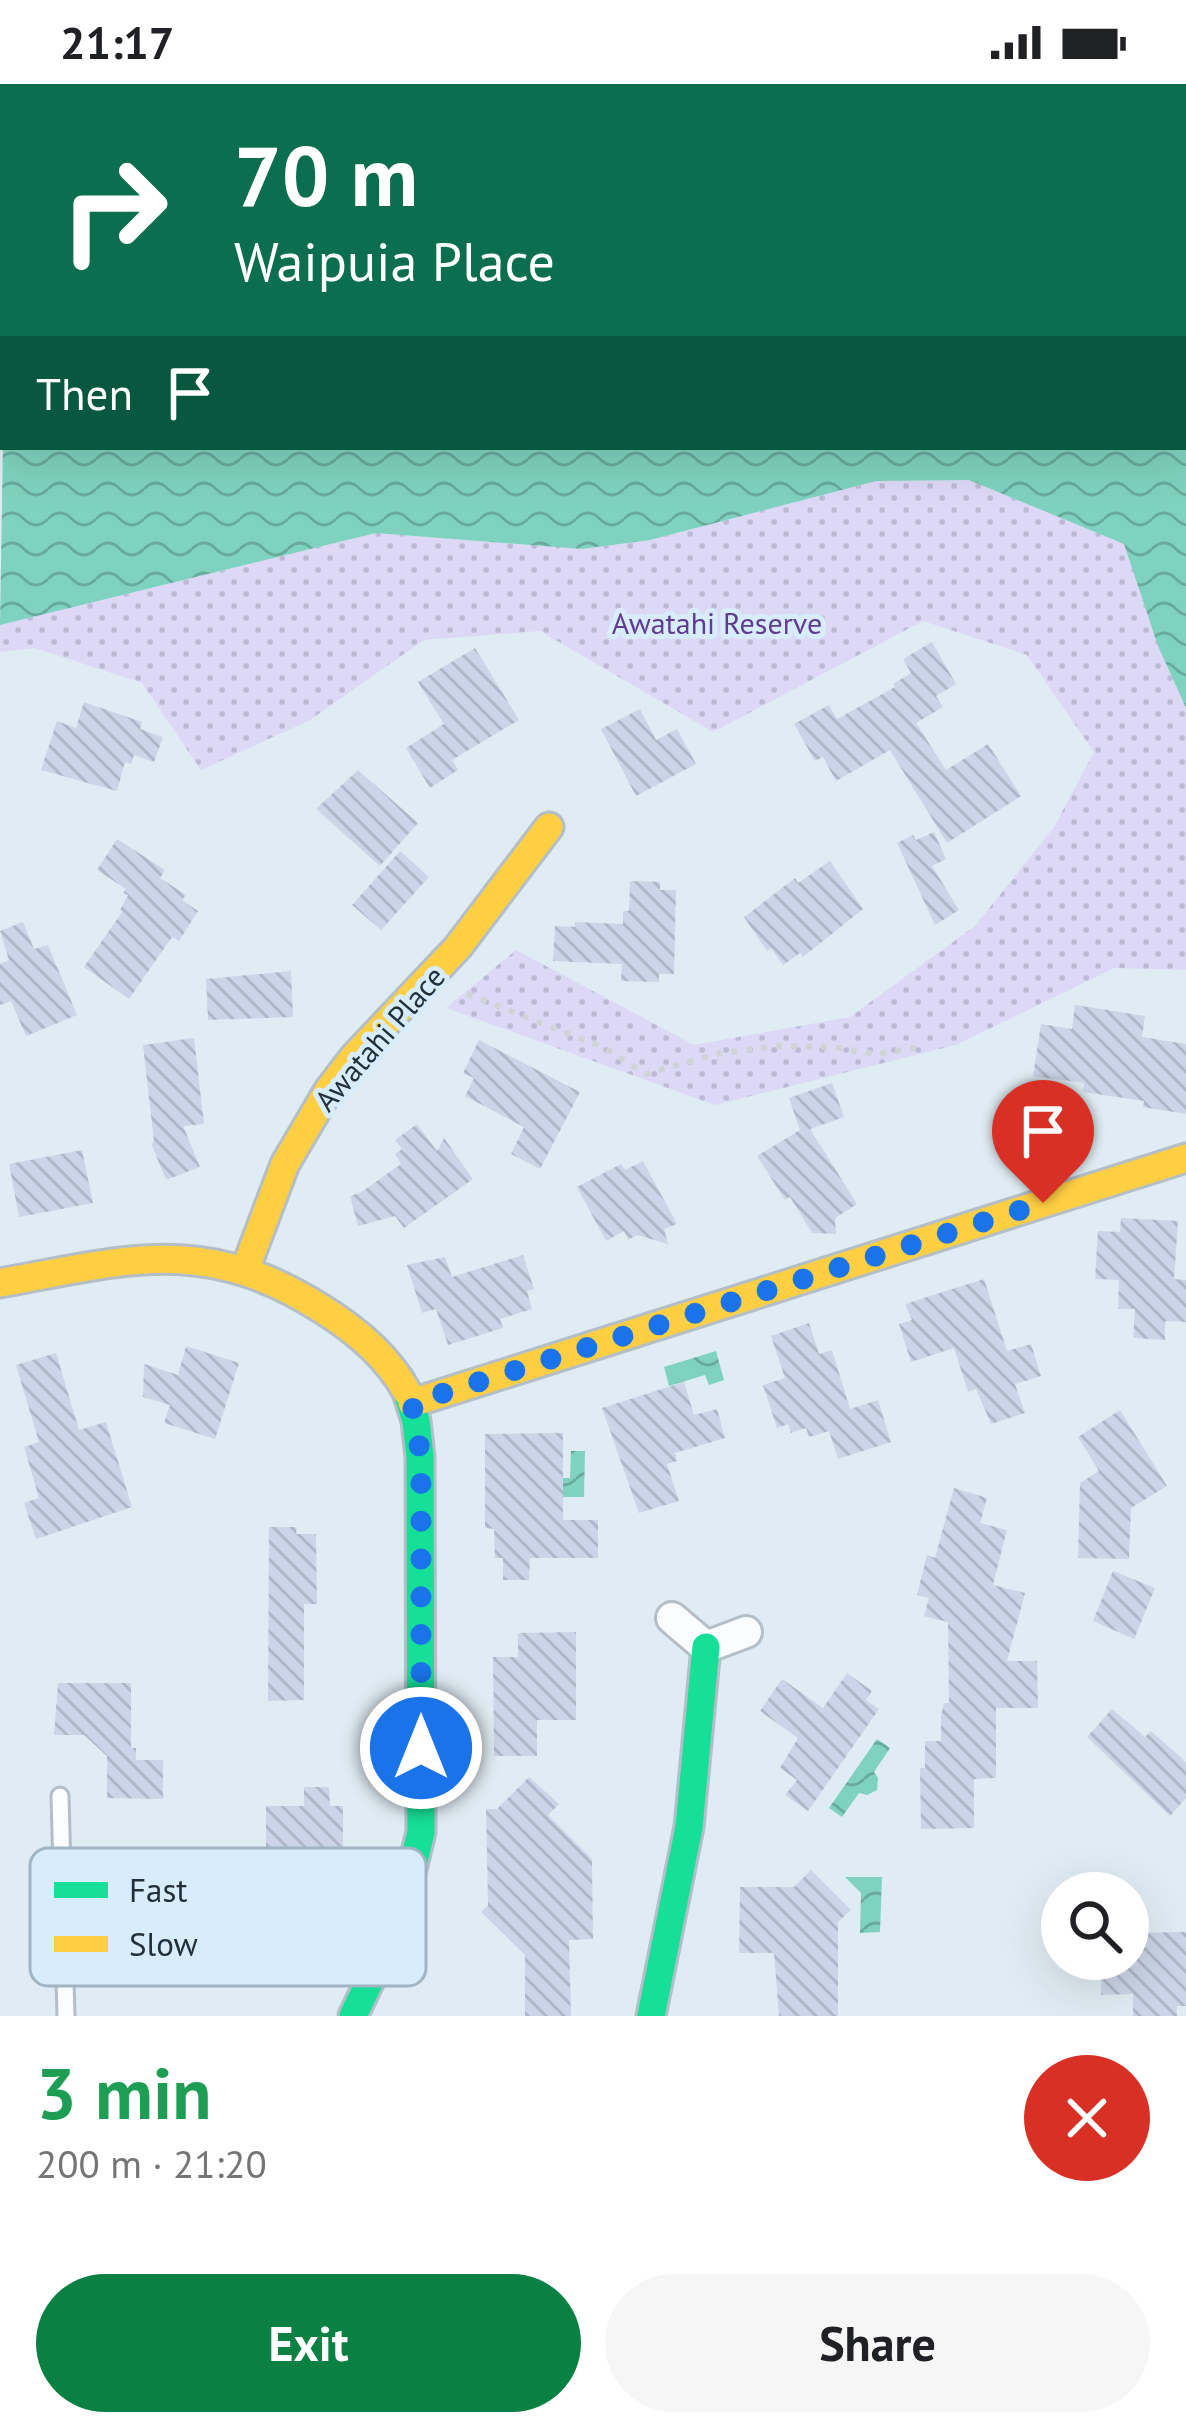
<!DOCTYPE html>
<meta charset="utf-8">
<style>
:root{--surface:#fff;--page:#f6f6f6;--text:#202124;--muted:#757577;--accent:#0b8043}
body{margin:0;font-family:"PT Sans",sans-serif;background:var(--page);color:var(--text);height:100vh;display:flex;flex-direction:column;font-size:45px;white-space:nowrap}
*{box-sizing:border-box;margin:0}
p{font-size:39px;color:var(--muted)}
.icon{flex:none;width:66px;height:66px;fill:none;stroke:currentColor;stroke-width:2;stroke-linecap:round;stroke-linejoin:round}
.map{position:relative;height:1932px;overflow:hidden}
.details{display:flex;flex-direction:column;background:var(--surface);flex:1}
.details>*{flex:none}
.top-card{position:absolute;left:0px;top:0px;width:1188px;height:366px;box-shadow:0 12px 48px #0002;background:#0b6e4f;color:#fff;overflow:hidden}
.buttons{position:absolute;left:1041px;top:1788px;display:grid;gap:24px}
.buttons a{display:grid;place-items:center;width:108px;height:108px;border-radius:50%;background:var(--surface);box-shadow:0 12px 48px #0002;font-size:60px}
.pin{position:absolute;display:grid;place-items:center;width:102px;height:102px;color:#fff;margin:-123px -51px;border-radius:50% 50% 50% 0;rotate:-45deg;box-shadow:0 0 12px #0007}
.pin .icon{rotate:45deg}
.me{position:absolute;width:132px;margin:-66px;rotate:0deg;stroke-linejoin:round;filter:drop-shadow(0 0 9px #0008)}
.turn{display:flex;align-items:center;gap:42px;height:252px;padding:0 36px;font-size:54px}
.turn .icon{width:156px;height:156px;stroke-width:2.5}
.turn b{display:block;font-size:84px;line-height:102px}
.then{display:flex;align-items:center;height:114px;padding:0 36px;background:#0003;gap:24px;font-size:45px}
.round{display:grid;place-items:center;flex:none;width:126px;height:126px;border-radius:63px;background:var(--page)}
.summary{display:flex;align-items:center;justify-content:space-between;height:204px;padding:0 36px}
h1{font-size:72px;font-weight:700;line-height:90px;color:#1e9e55}
.primary-button{display:flex;gap:24px;margin-top:auto;padding:24px 36px}
.primary-button a{flex:1;height:138px;border-radius:72px;background:var(--accent);color:#fff;font-size:48px;font-weight:700;line-height:138px;text-align:center}
.primary-button a+a{background:var(--page);color:var(--text)}
.status{display:flex;justify-content:space-between;align-items:center;height:84px;padding:0 60px;background:var(--surface);direction:ltr}
.status svg{height:33px;fill:currentColor}
.map>svg:first-child{display:block}
</style>
<div class="status"><b>21:17</b><svg viewBox="0 0 49 12"><path d="M0 12V9h3v3zM5 12V6h3v6zM10 12V3h3v9zM15 12V0h3v12zM26 1h20v11H26zM47 4h2v5h-2z"/></svg></div>
<div class="map">
<svg width="1186" height="1932" viewBox="0 0 1186 1932">
<defs>
<pattern id="park-dots" width="8" height="8" patternUnits="userSpaceOnUse" patternTransform="scale(3)"><rect width="8" height="8" fill="#dcd8f6"/><path d="M2 2h.1M6 6h.1" fill="none" stroke="#bcbad4" stroke-width="1.8" stroke-linecap="round"/></pattern>
<pattern id="water-waves" width="16" height="10" patternUnits="userSpaceOnUse" patternTransform="scale(3)"><rect width="16" height="10" fill="#7fd2bf"/><path d="M0 5q4-4 8 0t8 0" fill="none" stroke="#68ab9c"/></pattern>
<pattern id="building-back-hatch" width="6" height="6" patternUnits="userSpaceOnUse" patternTransform="scale(3)"><rect width="6" height="6" fill="#cbd5e7"/><path d="M-1 5l2 2M0 0l6 6M5-1l2 2" fill="none" stroke="#aeb7c7"/></pattern>
</defs>
<rect width="100%" height="100%" fill="#e0ecf3"/>
<polygon fill="url(#park-dots)" points="969,396 1124,460 1158,562 1186,624 1186,886 1114,884 956,961 715,1021 446,924 516,866 694,961 850,933 975,842 1054,743 1094,668 1027,571 923,537 713,648 540,547 424,556 310,636 201,686 142,599 35,564 0,568 0,541 376,449 582,465 650,456 876,397"/>
<g fill="url(#water-waves)">
<polygon points="682,0 1186,0 1186,624 1158,562 1124,460 969,396 876,397 650,456 582,465 376,449 0,541 3,358 3,363 1185,363 1185,3 678,3"/>
<polygon points="716,1267 724,1296 709,1301 705,1291 669,1302 664,1283"/>
<polygon points="571,1367 585,1367 584,1413 556,1413 556,1394 570,1394"/>
<polygon points="877,1655 890,1664 874,1688 878,1694 877,1706 867,1711 859,1709 842,1733 829,1724"/>
<polygon points="845,1793 882,1793 880,1848 860,1849 861,1809"/>
</g>
<g fill="url(#building-back-hatch)">
<polygon points="932,558 956,600 936,612 943,623 916,639 946,686 988,660 1021,712 947,759 890,666 836,697 823,673 815,677 794,640 829,621 837,635 895,603 893,600 911,589 903,575"/>
<polygon points="475,564 519,636 452,676 458,686 430,704 406,664 444,640 418,598"/>
<polygon points="84,618 142,638 140,645 163,653 154,678 134,671 131,680 125,678 117,707 41,686 57,637 76,644"/>
<polygon points="640,625 656,656 677,645 696,680 636,712 601,645"/>
<polygon points="358,686 418,739 380,782 316,725"/>
<polygon points="934,748 946,775 932,782 959,826 935,841 897,759 913,751 916,756"/>
<polygon points="117,755 165,786 160,794 186,811 182,816 198,827 179,857 172,853 129,915 84,883 122,828 120,826 128,811 123,809 126,805 97,786"/>
<polygon points="400,767 429,793 381,846 352,821"/>
<polygon points="830,777 863,825 803,873 800,869 783,881 771,864 767,867 744,833 795,794 798,799"/>
<polygon points="630,797 660,798 660,806 676,806 674,890 659,890 659,898 621,897 622,880 553,877 555,842 575,843 575,838 623,840 623,827 629,827"/>
<polygon points="23,838 34,865 48,861 77,931 26,952 11,917 0,921 0,880 9,876 0,847"/>
<polygon points="291,887 293,933 208,936 206,895"/>
<polygon points="1075,921 1145,932 1142,953 1186,960 1186,1030 1143,1023 1144,1017 1083,1008 1084,999 1033,992 1041,940 1072,945"/>
<polygon points="194,954 204,1040 183,1042 200,1083 166,1096 151,1059 154,1058 143,961"/>
<polygon points="479,956 580,1008 540,1085 511,1070 524,1043 465,1012 474,994 463,989"/>
<polygon points="832,999 844,1033 810,1045 857,1120 835,1134 836,1150 812,1149 790,1113 785,1116 757,1072 800,1046 789,1014"/>
<polygon points="417,1040 437,1067 444,1054 473,1095 404,1144 395,1132 358,1142 350,1112 360,1109 401,1080 395,1070 402,1065 395,1056"/>
<polygon points="82,1066 93,1119 19,1133 9,1080"/>
<polygon points="643,1077 677,1140 664,1145 668,1160 637,1151 628,1156 624,1147 606,1157 577,1103 621,1080 625,1086"/>
<polygon points="1121,1134 1178,1137 1174,1195 1186,1196 1186,1238 1165,1237 1165,1256 1133,1254 1135,1225 1118,1225 1119,1196 1095,1195 1098,1147 1120,1148"/>
<polygon points="523,1171 534,1205 527,1207 532,1225 500,1235 503,1244 448,1261 436,1225 422,1229 407,1181 445,1173 452,1193"/>
<polygon points="984,1195 1007,1267 1031,1260 1041,1292 1015,1300 1025,1329 991,1340 976,1305 968,1308 954,1264 911,1278 899,1240 912,1236 905,1220"/>
<polygon points="809,1239 819,1270 832,1266 850,1325 878,1316 891,1358 838,1375 829,1347 809,1353 806,1344 791,1349 788,1340 777,1344 763,1301 785,1294 771,1252"/>
<polygon points="186,1262 239,1279 215,1355 164,1339 170,1321 143,1313 144,1280 178,1291"/>
<polygon points="56,1269 79,1346 106,1338 132,1423 36,1455 24,1419 39,1414 24,1363 39,1358 16,1281"/>
<polygon points="684,1298 694,1331 717,1325 725,1354 675,1369 677,1377 667,1380 679,1417 639,1429 602,1324"/>
<polygon points="1120,1326 1167,1402 1131,1424 1129,1475 1078,1474 1080,1399 1099,1387 1078,1353"/>
<polygon points="563,1349 563,1436 598,1436 598,1474 530,1474 529,1496 503,1496 503,1474 495,1474 494,1445 485,1444 485,1350"/>
<polygon points="954,1404 987,1414 980,1439 1007,1446 993,1501 1025,1509 1007,1577 1037,1577 1038,1624 996,1624 996,1694 974,1695 974,1744 921,1745 920,1684 925,1684 925,1657 941,1657 941,1632 944,1619 949,1619 948,1538 924,1532 929,1514 917,1511 927,1471 935,1474"/>
<polygon points="269,1443 297,1443 296,1450 316,1450 317,1520 304,1520 304,1616 268,1617"/>
<polygon points="1113,1487 1155,1504 1134,1555 1093,1537"/>
<polygon points="576,1548 576,1636 537,1636 537,1672 494,1672 493,1573 518,1573 518,1549"/>
<polygon points="847,1589 872,1607 866,1616 879,1625 808,1727 785,1711 797,1696 780,1684 798,1654 760,1627 782,1595 823,1624"/>
<polygon points="58,1599 131,1599 131,1664 136,1664 136,1676 163,1676 163,1715 107,1714 107,1672 84,1651 54,1651"/>
<polygon points="1112,1625 1145,1653 1151,1647 1186,1678 1186,1714 1170,1732 1087,1653"/>
<polygon points="529,1693 559,1720 548,1731 592,1775 593,1855 569,1856 571,1932 525,1932 525,1871 481,1828 488,1821 486,1725 497,1725"/>
<polygon points="304,1703 329,1703 330,1722 343,1722 343,1763 307,1763 303,1891 275,1891 275,1810 266,1810 266,1722 304,1722"/>
<polygon points="811,1786 851,1826 838,1838 838,1932 779,1932 774,1869 739,1869 740,1803 794,1803"/>
<polygon points="1186,1848 1186,1922 1177,1922 1177,1932 1133,1932 1133,1910 1101,1911 1101,1875 1128,1875 1128,1849"/>
</g>
<g fill="none" stroke-linecap="round" stroke-linejoin="round">
<defs>
<polyline id="lane" points="60,1712 66,1932"/>
<polyline id="street" points="672,1534 706,1563 746,1548"/>
<g id="fast">
<polyline points="353,1932 400,1834 421,1748 420,1373 416,1337 407,1308"/>
<polyline points="651,1932 689,1743 706,1563"/>
</g>
<g id="slow">
<polyline points="245,1186 285,1080 328,1007 354,973 458,863 549,743"/>
<path d="M0 1199C127 1176 204 1150 322 1225 356 1246 388 1273 407 1308"/>
<polyline points="412,1319 1186,1074"/>
</g>
</defs>
<use href="#lane" stroke="#b3bec6" stroke-width="21"/>
<use href="#street" stroke="#b3bec6" stroke-width="36"/>
<use href="#fast" stroke="#b3bec6" stroke-width="33"/>
<use href="#slow" stroke="#b3bec6" stroke-width="33"/>
<g stroke="#d1d4d6" stroke-width="6" stroke-dasharray="6 9" stroke-linecap="butt">
<polyline points="631,3 635,0"/>
<polyline points="0,340 3,338"/>
<polyline points="467,910 605,964 646,990 716,970 779,962 832,963 875,970 921,963"/>
</g>
<use href="#lane" stroke="#fafcfd" stroke-width="15"/>
<use href="#street" stroke="#fafcfd" stroke-width="30"/>
<use href="#fast" stroke="#16e098" stroke-width="27"/>
<use href="#slow" stroke="#ffcf43" stroke-width="27"/>
</g>
<g fill="none" stroke-linecap="round" stroke-linejoin="round">
<polyline stroke="#1a73e8" stroke-width="21" stroke-dasharray="0 37.8" points="421,1664 421,1373 412,1319 1043,1119"/>
</g>
<g text-anchor="middle" dominant-baseline="central" stroke-width="10" stroke-linejoin="round" paint-order="stroke">
<g font-size="30" fill="#623a93" stroke="#d8edfb">
<text x="717" y="538">Awatahi Reserve</text>
</g>
<g font-size="30" fill="#223039" stroke="#d8edfb">
<text transform="translate(379 954) rotate(-49)">Awatahi Place</text>
</g>
</g>
<rect x="30" y="1764" width="396" height="138" rx="18" fill="#d8edfb" stroke="#a1b4c1" stroke-width="3"/>
<rect x="54" y="1798" width="54" height="16" fill="#16e098"/>
<rect x="54" y="1852" width="54" height="16" fill="#ffcf43"/>
<g font-size="33" fill="#223039">
<text x="129" y="1818">Fast</text>
<text x="129" y="1872">Slow</text>
</g>
</svg>
<div class="buttons">
<a><svg class="icon" aria-label="search" viewBox="0 0 24 24"><circle cx="10" cy="10" r="6"/><path d="M15 15l6 6"/></svg></a>
</div>
<div class="pin" style="left:1043px;top:1119px;background:#d93025"><svg class="icon" aria-label="arrive" viewBox="0 0 24 24"><path d="M6 21V4h12l-3 4 3 4H6"/></svg></div>
<svg class="me" style="left:421px;top:1664px" viewBox="-20 -20 40 40"><circle r="17" fill="#1a73e8" stroke="#fff" stroke-width="3"/><path d="M0-11L8 9 0 5-8 9z" fill="#fff"/></svg>
<div class="top-card">
<div class="turn"><svg class="icon" aria-label="right" viewBox="0 0 24 24"><path d="M7 20v-9h11M14 6l5 5-5 5"/></svg><div><b>70 m</b>Waipuia Place</div></div>
<div class="then">Then<svg class="icon" aria-label="arrive" viewBox="0 0 24 24"><path d="M6 21V4h12l-3 4 3 4H6"/></svg></div>
</div>
</div>
<section class="details">
<div class="summary"><div><h1>3 min</h1><p>200 m · 21:20</p></div><a class="round" style="background:#d93025;color:#fff"><svg class="icon" aria-label="close" viewBox="0 0 24 24"><path d="M6 6l12 12M18 6L6 18"/></svg></a></div>
<div class="primary-button"><a>Exit</a><a>Share</a></div>
</section>
